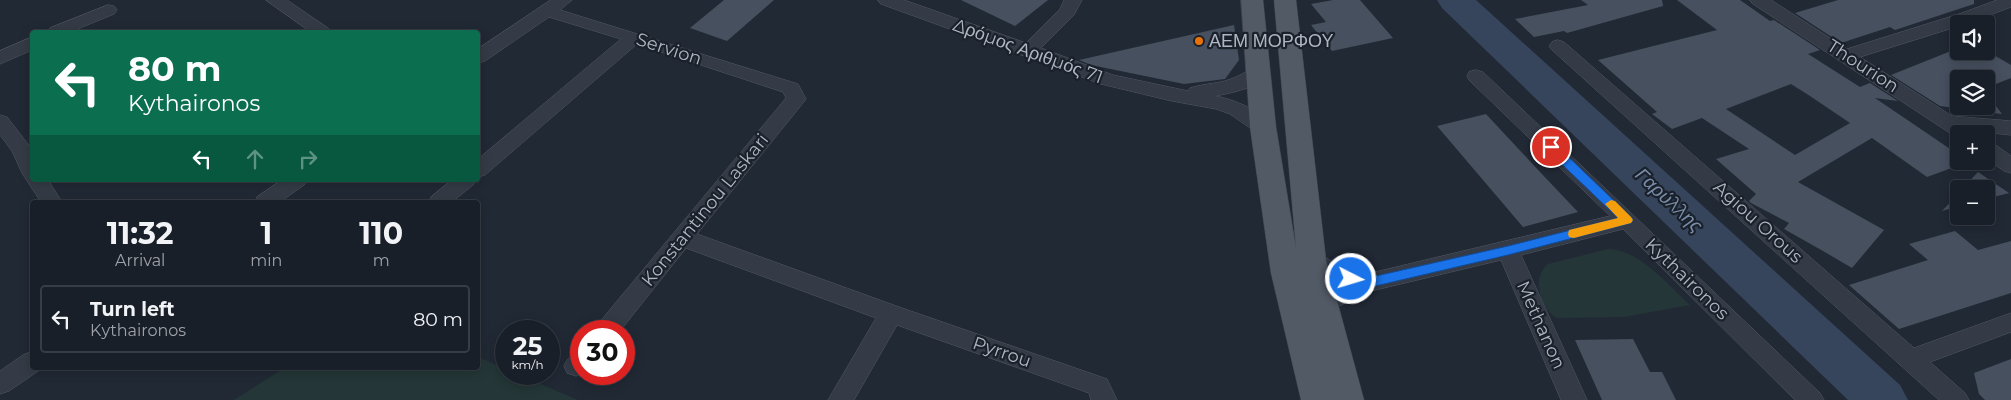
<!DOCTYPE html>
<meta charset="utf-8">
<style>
:root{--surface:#191f28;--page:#222730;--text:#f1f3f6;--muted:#9fa2a8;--line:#373d45}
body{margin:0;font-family:Montserrat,sans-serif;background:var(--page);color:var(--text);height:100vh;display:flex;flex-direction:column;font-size:19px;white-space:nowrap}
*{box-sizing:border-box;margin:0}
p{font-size:16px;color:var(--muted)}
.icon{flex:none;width:28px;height:28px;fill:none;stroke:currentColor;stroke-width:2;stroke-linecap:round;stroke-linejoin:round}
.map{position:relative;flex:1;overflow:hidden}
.details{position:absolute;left:30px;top:200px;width:450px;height:170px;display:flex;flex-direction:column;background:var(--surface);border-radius:5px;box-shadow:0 2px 12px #0003,0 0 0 1px var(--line)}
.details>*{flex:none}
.hud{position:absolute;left:30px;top:30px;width:450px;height:152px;border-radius:5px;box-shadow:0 2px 12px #0003,0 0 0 1px var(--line);background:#0b6e4f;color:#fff;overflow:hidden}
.controls{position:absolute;left:1950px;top:15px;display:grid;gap:10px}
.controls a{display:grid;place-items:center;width:45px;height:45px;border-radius:5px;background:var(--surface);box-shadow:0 2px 12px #0003,0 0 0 1px var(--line);font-size:25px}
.speed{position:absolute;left:495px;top:320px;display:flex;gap:10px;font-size:25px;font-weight:700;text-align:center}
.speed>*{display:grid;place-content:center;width:65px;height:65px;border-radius:50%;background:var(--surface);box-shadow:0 2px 12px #0003,0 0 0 1px var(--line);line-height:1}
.speed small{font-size:12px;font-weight:400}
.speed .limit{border:8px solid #d22;background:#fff;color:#111}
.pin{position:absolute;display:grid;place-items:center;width:42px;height:42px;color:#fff;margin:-21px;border:2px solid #fff;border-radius:50%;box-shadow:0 1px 5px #0007}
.me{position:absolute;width:55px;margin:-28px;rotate:95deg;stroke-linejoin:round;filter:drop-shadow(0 0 4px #0008)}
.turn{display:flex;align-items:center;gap:18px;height:105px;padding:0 15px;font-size:22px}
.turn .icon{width:65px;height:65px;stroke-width:2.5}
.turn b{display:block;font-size:35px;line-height:42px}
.lanes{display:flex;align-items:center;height:48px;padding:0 15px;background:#0003;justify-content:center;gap:25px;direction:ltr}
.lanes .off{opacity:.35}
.eta{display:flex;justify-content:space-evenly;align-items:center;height:85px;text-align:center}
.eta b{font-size:30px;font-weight:700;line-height:35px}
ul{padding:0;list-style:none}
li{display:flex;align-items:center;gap:15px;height:68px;margin:0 10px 8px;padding:0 5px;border:2px solid var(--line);border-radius:5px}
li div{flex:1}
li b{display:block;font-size:19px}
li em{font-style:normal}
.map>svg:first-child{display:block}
</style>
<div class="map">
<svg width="2011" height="400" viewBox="0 0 2011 400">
<rect width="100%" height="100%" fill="#212935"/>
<g fill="#243637">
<path d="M1608 249C1639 249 1668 285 1690 305L1624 317 1556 318C1540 307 1531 278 1548 264Z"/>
<polygon points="478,357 506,369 506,374 517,374 578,400 234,400 284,368 478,368"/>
</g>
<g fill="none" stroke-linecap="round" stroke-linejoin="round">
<polygon fill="#36455c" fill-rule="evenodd" points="1437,0 1476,0 1900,385 1908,400 1848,400 1442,8"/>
</g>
<g fill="#47505f" fill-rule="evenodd">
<polygon points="724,0 774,0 727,41 690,28"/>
<polygon points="961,0 1048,0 1015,26"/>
<polygon points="1333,0 1360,0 1393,38 1332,51 1311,25 1326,22 1311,4"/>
<polygon points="1581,0 1662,0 1663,6 1567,33 1564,31 1534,37 1515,19 1588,5"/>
<path d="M1677 0H1740L1770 21 1774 20 1820 50 1808 54 1860 87 1870 83 1898 101 1875 98 1959 155V161L1968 162 1927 177 1872 138 1798 182 1884 230 1852 268 1823 251 1784 229 1789 223 1751 203 1749 201 1756 194 1716 159 1749 149 1702 118 1672 129 1652 114 1657 112 1598 60 1717 30ZM1791 84 1810 96 1850 123 1795 155 1726 109Z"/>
<polygon points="1838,0 1974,0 1974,4 1895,30 1890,27 1841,43 1795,13"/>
<polygon points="1234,25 1239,60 1225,79 1184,84 1091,65 1079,60"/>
<polygon points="1951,51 1987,51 2011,65 2011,78 1986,88 1986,79 1959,79 1959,106 1986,106 1986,93 2002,114 1940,106 1891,75"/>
<polygon points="1486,114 1540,172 1578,212 1523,227 1437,126"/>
<polygon points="1978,172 2009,193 1986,199 1986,189 1962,189"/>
<polygon points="1959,193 1959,206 1942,211"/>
<polygon points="1955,231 1978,250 2011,241 2011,293 1899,329 1849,285 1928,260 1909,244"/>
<polygon points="1633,339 1650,372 1662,372 1676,400 1602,400 1575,340"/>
<polygon points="2011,359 2011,400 1985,400 1979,394 1974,373"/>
</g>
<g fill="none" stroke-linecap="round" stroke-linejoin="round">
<defs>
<g id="minor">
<polygon points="266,0 287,0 328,28 331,32 311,32"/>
<polygon points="551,0 572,0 560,10 798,84 806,99 803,103 697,234 899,307 1107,379 1117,400 1091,400 1089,393 897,325 854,400 828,400 876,318 686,248 620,331 594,331 598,324 786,98 783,92 637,44 485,175 478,177 478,159 621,39 549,17 485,61 478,63 478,49"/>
<path d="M878 0H904L1026 43 1060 9 1064 0H1082L1074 15 1041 48 1113 75 1188 91 1190 88C1206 83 1221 84 1236 77 1247 72 1254 66 1266 69L1268 73C1259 88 1231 93 1215 96 1233 99 1263 111 1273 127L1270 132 1263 134 1256 132 1230 114 1216 109 1172 101 1101 84 881 4Z"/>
<polygon points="1750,0 1771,0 1847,49 1962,13 1997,0 2011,0 2011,7 1974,21 1959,24 1959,26 1860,57 1952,116 2011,121 2011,135 1974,131 1976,134 1959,134 1959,139 1753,4"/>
<polygon points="108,5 114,6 117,10 114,14 70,32 47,32 50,28"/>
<polygon points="32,37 32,50 0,64 0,51"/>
<polygon points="1558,40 1564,42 1914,348 2011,313 2011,332 1930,362 1965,393 1969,400 1939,400 1552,50 1549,46 1552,42"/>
<path d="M1476 70 1483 72 1820 393 1824 400H1795L1623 229 1521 255 1587 400H1561L1501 260 1371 291 1324 313 1316 310 1312 304 1316 298 1339 285C1325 281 1308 272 1301 260L1304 254C1322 248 1328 263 1344 268 1351 271 1359 272 1367 274L1610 216 1469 80 1467 76 1469 72Z"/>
<polygon points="0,115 7,117 31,148 32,180 48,180 62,202 41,202 22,173 12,151 0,135"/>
<polygon points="1986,141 1993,143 2011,156 2011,173 2004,171 1986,158"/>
<polygon points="282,180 307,180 304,185 280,202 255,202 257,197"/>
<polygon points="452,180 476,180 473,185 452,202 429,202 431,197"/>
<path d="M581 351 583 374 576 376 567 373 564 366C568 357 572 354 581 351Z"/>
<polygon points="32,352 32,368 41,368 41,369 9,391 0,394 0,371 23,355"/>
</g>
<polygon id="primary" points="1241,0 1263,0 1276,127 1296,248 1274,0 1296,0 1326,260 1364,400 1301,400 1271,273 1250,127"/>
</defs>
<use href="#minor" stroke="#525964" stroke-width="1"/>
<use href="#primary" stroke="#3e444f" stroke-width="1"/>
<use href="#minor" fill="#343b46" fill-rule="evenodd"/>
<use href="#primary" fill="#525a66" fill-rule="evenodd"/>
</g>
<polygon fill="#1a73e8" stroke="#114b97" points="1551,143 1555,144 1631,217 1633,220 1631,223 1508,255 1367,288 1347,282 1345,279 1347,275 1351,274 1367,278 1508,246 1618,218 1547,150 1545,147 1547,144"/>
<polygon fill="#f59e0b" points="1611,200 1615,201 1631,217 1633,220 1631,223 1574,238 1569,237 1568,234 1569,230 1618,218 1605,204"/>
<circle fill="#e8710a" stroke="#1a212a" stroke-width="2" cx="1199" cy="41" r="5"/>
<g text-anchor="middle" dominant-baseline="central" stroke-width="4.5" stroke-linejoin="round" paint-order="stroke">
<g font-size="18" fill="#afb6c3" stroke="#1a212a" text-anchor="start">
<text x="1209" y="41">ΑΕΜ ΜΟΡΦΟΥ</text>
</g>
<g font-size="18" fill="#afb6c3" stroke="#1a212a">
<text transform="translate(669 49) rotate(18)">Servion</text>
<text transform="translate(1028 51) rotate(20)">Δρόμος Αριθμός 71</text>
<text transform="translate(1863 66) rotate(33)">Thourion</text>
<text transform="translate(705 210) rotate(-51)">Konstantinou Laskari</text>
<text transform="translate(1758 222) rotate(42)">Agiou Orous</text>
<text transform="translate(1687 279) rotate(44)">Kythaironos</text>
<text transform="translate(1541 325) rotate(66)">Methanon</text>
<text transform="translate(1002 352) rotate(19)">Pyrrou</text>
</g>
<g font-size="19" font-style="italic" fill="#798daa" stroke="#1a212a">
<text transform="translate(1669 200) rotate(43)">Γαρύλλης</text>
</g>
</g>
</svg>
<div class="controls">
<a><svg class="icon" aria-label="sound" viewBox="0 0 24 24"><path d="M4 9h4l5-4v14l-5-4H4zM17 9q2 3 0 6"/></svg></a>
<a><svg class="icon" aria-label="layers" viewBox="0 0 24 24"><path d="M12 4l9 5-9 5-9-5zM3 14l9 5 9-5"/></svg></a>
<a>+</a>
<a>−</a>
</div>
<div class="speed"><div>25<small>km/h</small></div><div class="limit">30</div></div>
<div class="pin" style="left:1551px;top:147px;background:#d93025"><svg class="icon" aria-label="arrive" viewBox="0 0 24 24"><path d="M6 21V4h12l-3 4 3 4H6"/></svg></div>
<svg class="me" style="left:1351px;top:279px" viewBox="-20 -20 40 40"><circle r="17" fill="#1a73e8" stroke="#fff" stroke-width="3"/><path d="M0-11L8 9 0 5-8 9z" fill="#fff"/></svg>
<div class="hud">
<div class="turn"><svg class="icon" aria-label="left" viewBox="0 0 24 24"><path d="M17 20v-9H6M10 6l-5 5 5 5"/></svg><div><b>80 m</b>Kythaironos</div></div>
<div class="lanes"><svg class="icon" aria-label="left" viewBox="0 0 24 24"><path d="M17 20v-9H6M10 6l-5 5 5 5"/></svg><svg class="icon off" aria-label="ahead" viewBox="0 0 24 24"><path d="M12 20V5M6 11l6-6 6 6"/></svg><svg class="icon off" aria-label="right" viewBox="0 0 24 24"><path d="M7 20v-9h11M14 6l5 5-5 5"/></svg></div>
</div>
<section class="details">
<div class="eta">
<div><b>11:32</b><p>Arrival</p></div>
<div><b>1</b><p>min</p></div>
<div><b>110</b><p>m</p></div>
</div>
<ul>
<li><svg class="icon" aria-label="left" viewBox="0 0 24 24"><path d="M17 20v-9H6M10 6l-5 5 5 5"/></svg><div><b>Turn left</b><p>Kythaironos</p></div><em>80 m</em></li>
</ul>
</section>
</div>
